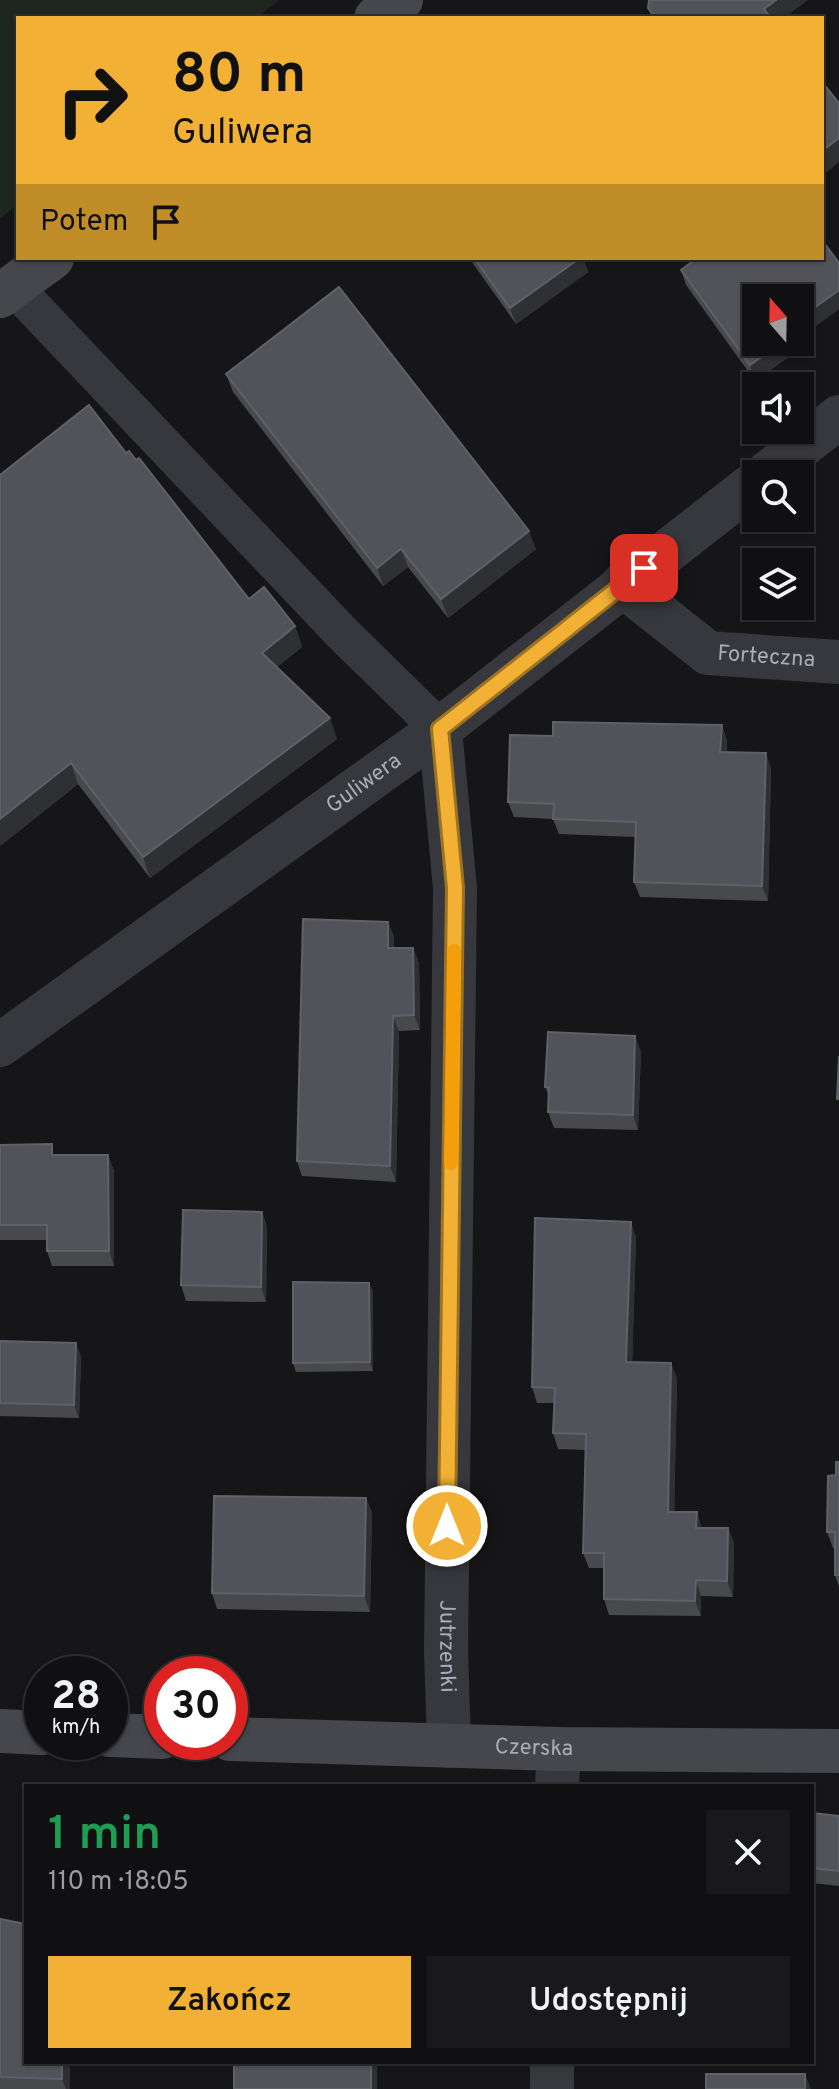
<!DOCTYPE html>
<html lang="pl">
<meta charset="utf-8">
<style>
:root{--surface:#101012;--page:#19191b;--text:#f1f3f6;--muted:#9c9d9f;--line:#303032;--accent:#f2b134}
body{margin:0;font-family:Overpass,sans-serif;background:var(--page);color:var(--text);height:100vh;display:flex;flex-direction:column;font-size:30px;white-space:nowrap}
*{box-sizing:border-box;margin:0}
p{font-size:26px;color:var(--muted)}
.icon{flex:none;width:44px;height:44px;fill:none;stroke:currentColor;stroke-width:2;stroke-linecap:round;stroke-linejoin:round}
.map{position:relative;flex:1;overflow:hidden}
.panel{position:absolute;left:24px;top:1784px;width:790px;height:280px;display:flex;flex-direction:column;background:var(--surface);border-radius:0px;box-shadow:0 2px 6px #0004,0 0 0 2px var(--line)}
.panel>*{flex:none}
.hud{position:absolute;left:16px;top:16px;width:808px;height:244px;border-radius:0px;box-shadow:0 2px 6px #0004,0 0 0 2px var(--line);background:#f2b134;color:#111;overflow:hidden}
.needle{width:52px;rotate:340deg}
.buttons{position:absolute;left:742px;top:284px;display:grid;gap:16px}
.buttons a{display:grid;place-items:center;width:72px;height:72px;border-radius:0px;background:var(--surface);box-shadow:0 2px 6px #0004,0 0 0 2px var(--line);font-size:40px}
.speed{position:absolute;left:24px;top:1656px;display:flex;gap:16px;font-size:40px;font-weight:700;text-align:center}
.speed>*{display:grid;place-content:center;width:104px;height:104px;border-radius:50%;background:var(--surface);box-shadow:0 2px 6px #0004,0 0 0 2px var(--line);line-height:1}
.speed small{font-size:20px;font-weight:400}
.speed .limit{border:12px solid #d22;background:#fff;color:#111}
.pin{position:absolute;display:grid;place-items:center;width:68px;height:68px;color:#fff;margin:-34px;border-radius:16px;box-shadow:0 4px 12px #0006}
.me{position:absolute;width:88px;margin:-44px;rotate:0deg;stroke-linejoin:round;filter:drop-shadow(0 0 6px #0008)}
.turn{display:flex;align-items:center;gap:28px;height:168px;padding:0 24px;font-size:36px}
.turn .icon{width:104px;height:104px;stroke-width:2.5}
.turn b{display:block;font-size:56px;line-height:68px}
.then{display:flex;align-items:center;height:76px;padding:0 24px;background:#0003;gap:16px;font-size:30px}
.round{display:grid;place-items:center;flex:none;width:84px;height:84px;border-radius:0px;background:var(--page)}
.overview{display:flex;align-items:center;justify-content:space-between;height:136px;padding:0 24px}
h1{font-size:48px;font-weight:600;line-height:60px;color:#1e9e55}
.action{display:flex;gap:16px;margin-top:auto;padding:16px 24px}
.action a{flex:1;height:92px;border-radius:0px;background:var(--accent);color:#111;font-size:32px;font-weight:600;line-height:92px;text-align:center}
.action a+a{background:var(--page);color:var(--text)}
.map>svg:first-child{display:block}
</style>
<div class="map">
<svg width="839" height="2089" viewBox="0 0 839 2089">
<rect width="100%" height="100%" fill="#161618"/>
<polygon fill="#1e261f" points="0,0 279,0 256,18 18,18 18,204 0,219"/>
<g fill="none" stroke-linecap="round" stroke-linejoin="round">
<polyline stroke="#37383d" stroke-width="38" points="13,286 341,632 440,729"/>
<g stroke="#37383d" stroke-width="44">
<polyline points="766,474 839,417"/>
<path id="s1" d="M622 585 708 653 839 662"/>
<path id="s2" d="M440 729 455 888 446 1651 449 1746"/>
<path id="s3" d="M0 1045 440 729 756 482"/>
<polyline points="557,1786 559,1749"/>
<polyline points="552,2089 552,2062"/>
</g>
<g stroke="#45474d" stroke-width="44">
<polyline points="376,18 401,0"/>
<polyline points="0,296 52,258"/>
<polyline points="0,1731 42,1733"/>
<polyline points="110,1735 162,1737"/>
<path id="s4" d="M230 1739 559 1749 839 1751"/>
</g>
</g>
<g fill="#47494d">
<polygon points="822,240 839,263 839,309 800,337 800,298 756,298 756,342 799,342 801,348 755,381 686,285 681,270 697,258 822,258"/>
<polygon points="469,258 583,258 588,272 516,324"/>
<polygon points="226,374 536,549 448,618 408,567 383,586 233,392"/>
<polygon points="126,453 249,599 295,626 302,647 277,667 337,739 150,878 78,784 0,846"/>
<polygon points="722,725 727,741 727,752 771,768 768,901 640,897 634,882 636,837 559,834 553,819 514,817 508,802"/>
<polygon points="388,922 394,937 394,948 413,948 419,963 420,1030 399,1031 396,1182 302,1176 297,1161"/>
<polygon points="641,1051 638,1130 554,1128 548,1112 549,1097 545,1087"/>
<polygon points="0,1145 56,1155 108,1155 114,1171 114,1266 52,1266 47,1251 47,1240 0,1240"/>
<polygon points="262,1212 267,1227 266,1302 186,1301 181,1285"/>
<polygon points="636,1237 632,1362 677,1378 674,1512 702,1528 728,1528 734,1543 733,1597 701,1596 701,1616 609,1615 604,1599 604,1568 589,1568 583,1553 586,1450 558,1449 553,1433 554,1403 537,1403 532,1387"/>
<polygon points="373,1291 373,1371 296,1372 293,1363"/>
<polygon points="0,1341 81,1356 79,1418 0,1416"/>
<polygon points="839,1462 839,1587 835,1575 835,1548 833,1548 827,1532 836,1475"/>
<polygon points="366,1498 372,1513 370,1612 217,1609 212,1593"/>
<polygon points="812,1813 839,1816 839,1886 812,1883"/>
<polygon points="0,1919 70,2062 70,2089 0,2089"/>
</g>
<g fill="#2f3033">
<polygon points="776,0 808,0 784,18 767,18 764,9"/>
<polygon points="839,138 839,162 822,176 822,151"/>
<polygon points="580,258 583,258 588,272 516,324 510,308"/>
<polygon points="839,290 839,309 800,337 800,318"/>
<polygon points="782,342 799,342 801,348 755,381 750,365"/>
<polygon points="529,531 536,549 448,618 441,599"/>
<polygon points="401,549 408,567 383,586 377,568"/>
<polygon points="295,626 302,647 270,673 262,653"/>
<polygon points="330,718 337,739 150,878 143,857"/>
<polygon points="722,725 727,741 726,767 720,752"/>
<polygon points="766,753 771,768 768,901 762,886"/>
<polygon points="71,763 78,784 0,846 0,819"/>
<polygon points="388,922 394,937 394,963 388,948"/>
<polygon points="413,948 419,963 420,1030 414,1015"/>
<polygon points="393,1016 399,1031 396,1182 390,1166"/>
<polygon points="635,1036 641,1051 638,1130 633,1115"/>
<polygon points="108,1155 114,1171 114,1266 109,1251"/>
<polygon points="262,1212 267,1227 266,1302 261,1287"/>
<polygon points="631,1222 636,1237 632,1377 626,1362"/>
<polygon points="369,1283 373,1291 373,1371 370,1362"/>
<polygon points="76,1343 81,1356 79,1418 74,1405"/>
<polygon points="671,1363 677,1378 674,1527 668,1512"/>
<polygon points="366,1498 372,1513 370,1612 364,1596"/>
<polygon points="697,1512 702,1528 696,1528"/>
<polygon points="728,1528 734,1543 733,1597 727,1581"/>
<polygon points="696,1580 701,1596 701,1616 695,1601"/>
<polygon points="62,2062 70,2062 70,2089 66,2089 62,2079"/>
<rect x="371" y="2062" width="6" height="27"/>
<polygon points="805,2074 811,2089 805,2089"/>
</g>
<g fill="#525359" stroke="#5f6168" stroke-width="2">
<polygon points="649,0 776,0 764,9 771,18 655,18 648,8"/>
<polygon points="822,82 839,103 839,138 822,151"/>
<polygon points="822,240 839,263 839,290 800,318 800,298 756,298 756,342 782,342 750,365 681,270 697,258 822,258"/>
<polygon points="474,258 580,258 510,308"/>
<polygon points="339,287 529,531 441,599 401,549 377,568 226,374"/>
<polygon points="89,405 126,453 129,451 136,460 139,458 249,599 264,587 295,626 262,653 330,718 143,857 71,763 0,819 0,475"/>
<polygon points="553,722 722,725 720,752 766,753 762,886 634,882 636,822 553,819 554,804 508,802 510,735 553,736"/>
<polygon points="303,919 388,922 388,948 413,948 414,1015 393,1016 390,1166 297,1161"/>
<polygon points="548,1032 635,1036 633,1115 548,1112 549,1087 545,1087"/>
<polygon points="839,1056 839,1099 837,1099"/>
<polygon points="52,1144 52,1155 108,1155 109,1251 47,1251 47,1225 0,1225 0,1145"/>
<polygon points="183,1210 262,1212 261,1287 181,1285"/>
<polygon points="535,1218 631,1222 626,1362 671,1363 668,1512 697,1512 696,1528 728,1528 727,1581 696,1580 695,1601 604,1599 604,1553 583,1553 586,1434 553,1433 555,1388 532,1387"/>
<polygon points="293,1282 369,1283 370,1362 293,1363"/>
<polygon points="0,1341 76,1343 74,1405 0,1403"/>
<polygon points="836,1462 839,1462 839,1575 835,1575 835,1532 827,1532 828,1476 836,1475"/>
<polygon points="214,1496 366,1498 364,1596 212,1593"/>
<polygon points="812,1813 839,1816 839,1871 812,1868"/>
<polygon points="0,1919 26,1924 26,2062 62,2062 62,2079 0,2077"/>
<rect x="234" y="2062" width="137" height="27"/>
<rect x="706" y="2074" width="99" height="15"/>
</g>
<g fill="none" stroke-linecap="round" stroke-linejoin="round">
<defs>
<polyline id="route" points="447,1526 455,888 440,729 644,568"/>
</defs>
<use href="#route" stroke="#9d7322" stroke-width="20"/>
<use href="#route" stroke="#f2b134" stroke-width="14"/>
<polyline stroke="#f59e0b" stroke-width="14" points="451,1163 454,951"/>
</g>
<g text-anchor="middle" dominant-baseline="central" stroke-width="8" stroke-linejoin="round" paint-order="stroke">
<g font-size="22" fill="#a8adb8" stroke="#111113">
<text stroke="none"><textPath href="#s1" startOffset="168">Forteczna</textPath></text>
<text stroke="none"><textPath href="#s3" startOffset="448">Guliwera</textPath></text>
<text stroke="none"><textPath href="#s2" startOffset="918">Jutrzenki</textPath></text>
<text stroke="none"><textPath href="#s4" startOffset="304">Czerska</textPath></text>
</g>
</g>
</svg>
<div class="buttons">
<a><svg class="needle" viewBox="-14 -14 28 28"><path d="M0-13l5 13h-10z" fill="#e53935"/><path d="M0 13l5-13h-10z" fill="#9c9d9f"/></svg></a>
<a><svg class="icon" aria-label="sound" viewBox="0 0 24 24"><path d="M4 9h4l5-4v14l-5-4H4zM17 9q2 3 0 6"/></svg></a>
<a><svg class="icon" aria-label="search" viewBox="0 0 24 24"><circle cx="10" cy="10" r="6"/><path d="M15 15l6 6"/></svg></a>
<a><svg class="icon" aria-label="layers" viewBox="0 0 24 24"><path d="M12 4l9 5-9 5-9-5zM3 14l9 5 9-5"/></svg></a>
</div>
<div class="speed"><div>28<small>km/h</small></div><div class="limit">30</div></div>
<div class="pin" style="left:644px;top:568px;background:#d93025"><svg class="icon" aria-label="arrive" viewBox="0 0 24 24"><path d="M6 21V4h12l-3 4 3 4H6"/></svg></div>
<svg class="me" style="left:447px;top:1526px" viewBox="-20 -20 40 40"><circle r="17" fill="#f2b134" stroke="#fff" stroke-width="3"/><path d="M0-11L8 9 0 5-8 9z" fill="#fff"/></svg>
<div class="hud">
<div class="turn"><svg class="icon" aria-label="right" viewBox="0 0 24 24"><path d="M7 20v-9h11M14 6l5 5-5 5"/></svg><div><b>80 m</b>Guliwera</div></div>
<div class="then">Potem<svg class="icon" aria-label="arrive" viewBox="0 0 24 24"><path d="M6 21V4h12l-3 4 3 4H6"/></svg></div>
</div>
<section class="panel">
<div class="overview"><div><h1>1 min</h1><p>110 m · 18:05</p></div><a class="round"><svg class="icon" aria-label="close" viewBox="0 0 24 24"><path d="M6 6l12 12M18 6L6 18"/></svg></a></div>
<div class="action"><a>Zakończ</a><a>Udostępnij</a></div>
</section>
</div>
